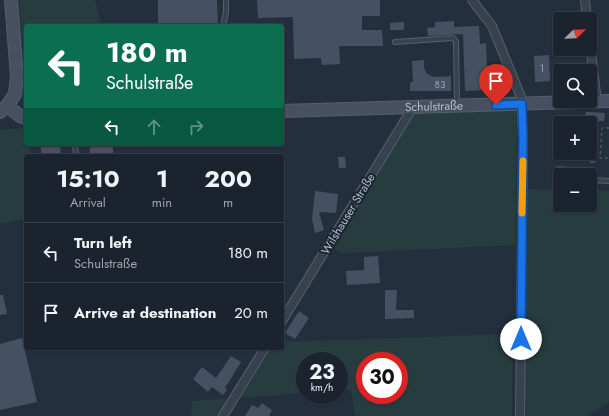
<!DOCTYPE html>
<meta charset="utf-8">
<style>
:root{--surface:#1b232e;--page:#242b36;--text:#f1f3f6;--muted:#a0a4aa;--line:#39404a}
body{margin:0;font-family:Jost,sans-serif;background:var(--page);color:var(--text);height:100vh;display:flex;flex-direction:column;font-size:15px;white-space:nowrap}
*{box-sizing:border-box;margin:0}
p{font-size:13px;color:var(--muted)}
.icon{flex:none;width:22px;height:22px;fill:none;stroke:currentColor;stroke-width:2;stroke-linecap:round;stroke-linejoin:round}
.map{position:relative;flex:1;overflow:hidden}
.side{position:absolute;left:24px;top:154px;width:260px;height:196px;display:flex;flex-direction:column;background:var(--surface);border-radius:4px;box-shadow:0 1px 3px #0004,0 0 0 1px var(--line)}
.side>*{flex:none}
.banner{position:absolute;left:24px;top:24px;width:260px;height:122px;border-radius:4px;box-shadow:0 1px 3px #0004,0 0 0 1px var(--line);background:#0b6e4f;color:#fff;overflow:hidden}
.needle{width:26px;rotate:67deg}
.fabs{position:absolute;left:553px;top:12px;display:grid;gap:8px}
.fabs a{display:grid;place-items:center;width:44px;height:44px;border-radius:4px;background:var(--surface);box-shadow:0 1px 3px #0004,0 0 0 1px var(--line);font-size:20px}
.speed{position:absolute;left:296px;top:352px;display:flex;gap:8px;font-size:20px;font-weight:700;text-align:center}
.speed>*{display:grid;place-content:center;width:52px;height:52px;border-radius:50%;background:var(--surface);box-shadow:0 1px 3px #0004,0 0 0 1px var(--line);line-height:1}
.speed small{font-size:10px;font-weight:400}
.speed .limit{border:6px solid #d22;background:#fff;color:#111}
.pin{position:absolute;display:grid;place-items:center;width:34px;height:34px;color:#fff;margin:-41px -17px;border-radius:50% 50% 50% 0;rotate:-45deg;box-shadow:0 0 4px #0007}
.pin .icon{rotate:45deg}
.me{position:absolute;width:44px;margin:-22px;rotate:0deg;stroke-linejoin:round;filter:drop-shadow(0 0 3px #0008)}
.turn{display:flex;align-items:center;gap:14px;height:84px;padding:0 16px;font-size:18px}
.turn .icon{width:52px;height:52px;stroke-width:2.5}
.turn b{display:block;font-size:28px;line-height:34px}
.lanes{display:flex;align-items:center;height:38px;padding:0 16px;background:#0003;justify-content:center;gap:20px;direction:ltr}
.lanes .off{opacity:.35}
.eta{display:flex;justify-content:space-evenly;align-items:center;height:68px;text-align:center}
.eta b{font-size:24px;font-weight:700;line-height:28px}
ul{padding:0;list-style:none}
li{display:flex;align-items:center;gap:12px;height:60px;padding:0 16px;border-top:1px solid var(--line)}
li div{flex:1}
li b{display:block;font-size:15px}
li em{font-style:normal}
.map>svg:first-child{display:block}
</style>
<div class="map">
<svg width="609" height="416" viewBox="0 0 609 416">
<rect width="100%" height="100%" fill="#242f3e"/>
<g fill="#263c3f" fill-rule="evenodd">
<polygon points="19,0 95,0 101,26 26,26 26,38 22,38"/>
<polygon points="517,108 515,245 344,253 334,249 413,113"/>
<polygon points="26,128 26,144 29,144 31,156 26,156 26,219 0,224 0,130"/>
<polygon points="527,189 560,190 560,205 590,205 590,191 609,191 609,402 588,416 524,416"/>
<path d="M513 334 512 416H355L351 390 339 391V361H305V393L240 398 272 348H282V342ZM365 361H399V395H365Z"/>
<polygon points="228,398 218,416 191,416 192,401"/>
</g>
<g fill="#455162">
<polygon points="158,0 217,0 218,26 158,26"/>
<polygon points="257,0 380,0 380,16 362,16 362,30 382,30 383,46 339,46 340,64 322,65 321,58 294,59 293,17 258,18"/>
<polygon points="454,21 454,27 479,26 480,44 486,43 488,90 465,91 463,34 428,36 427,28 435,27 435,22"/>
<polygon points="404,22 404,30 390,30 390,23"/>
<polygon points="549,55 550,81 535,82 534,56"/>
<polygon points="424,60 424,68 427,74 434,77 451,76 451,91 410,91 410,82 413,82 412,61"/>
<polygon points="586,112 605,113 604,121 596,121 596,123 587,123 588,120 585,120"/>
<polygon points="590,137 597,137 595,163 590,163"/>
<polygon points="40,144 60,144 61,156 42,156"/>
<rect x="90" y="147" width="23" height="9"/>
<polygon points="338,157 345,157 346,168 339,168"/>
<polygon points="557,166 581,168 581,175 556,175"/>
<polygon points="315,191 338,194 336,213 319,212 324,230 315,233 312,219"/>
<polygon points="378,256 380,283 347,285 346,271 364,270 364,257"/>
<polygon points="385,290 397,290 396,310 414,310 414,318 385,319"/>
<polygon points="0,295 3,295 7,314 0,315"/>
<polygon points="299,311 309,318 295,339 285,333"/>
<polygon points="22,338 37,402 0,410 0,344"/>
<polygon points="231,356 241,362 225,388 227,390 223,395 212,387 208,392 193,379 202,367 216,378"/>
<polygon points="262,403 272,410 269,416 245,416 252,405 258,408"/>
</g>
<g fill="none" stroke-linecap="round" stroke-linejoin="round">
<defs>
<g id="lane">
<polyline points="223,26 226,12 226,0"/>
<polyline points="395,42 453,38 456,41 457,104"/>
<polyline points="75,144 76,156"/>
<polyline points="590,180 609,181"/>
</g>
<g id="street">
<polyline points="472,0 492,26 521,97 523,138 520,416"/>
<polyline points="585,0 587,19"/>
<polyline points="590,44 597,102"/>
<polyline points="282,321 413,107"/>
<polyline points="223,416 265,348"/>
</g>
<g id="secondary">
<polyline points="7,106 20,116 26,118"/>
<path id="s1" d="M282 111 609 101"/>
<polyline points="0,112 7,106 15,94 17,76 11,0"/>
</g>
</defs>
<use href="#lane" stroke="#565f6c" stroke-width="6"/>
<use href="#street" stroke="#565f6c" stroke-width="10"/>
<use href="#secondary" stroke="#565f6c" stroke-width="14"/>
<polyline stroke="#44595c" stroke-width="1.5" stroke-dasharray="3 3" stroke-linecap="butt" points="609,128 602,128 600,158 609,158"/>
<use href="#lane" stroke="#38414e" stroke-width="4"/>
<use href="#street" stroke="#38414e" stroke-width="8"/>
<use href="#secondary" stroke="#465061" stroke-width="12"/>
</g>
<g fill="none" stroke-linecap="round" stroke-linejoin="round">
<defs>
<polyline id="route" points="496,105 522,104 523,138 521,339"/>
</defs>
<use href="#route" stroke="#114b97" stroke-width="10"/>
<use href="#route" stroke="#1a73e8" stroke-width="7"/>
<polyline stroke="#f59e0b" stroke-width="7" points="522,213 523,161"/>
</g>
<g text-anchor="middle" dominant-baseline="central" stroke-width="4" stroke-linejoin="round" paint-order="stroke">
<g font-size="10" fill="#98a1af">
<text x="542" y="68">1</text>
<text x="440" y="84">83</text>
</g>
<g font-size="12" fill="#b4bcc9" stroke="#1d2633">
<text stroke="none"><textPath href="#s1" startOffset="152">Schulstraße</textPath></text>
<text transform="translate(348 214) rotate(-59)">Wilshauser Straße</text>
</g>
</g>
</svg>
<div class="fabs">
<a><svg class="needle" viewBox="-14 -14 28 28"><path d="M0-13l5 13h-10z" fill="#e53935"/><path d="M0 13l5-13h-10z" fill="#a0a4aa"/></svg></a>
<a><svg class="icon" aria-label="search" viewBox="0 0 24 24"><circle cx="10" cy="10" r="6"/><path d="M15 15l6 6"/></svg></a>
<a>+</a>
<a>−</a>
</div>
<div class="speed"><div>23<small>km/h</small></div><div class="limit">30</div></div>
<div class="pin" style="left:496px;top:105px;background:#d93025"><svg class="icon" aria-label="arrive" viewBox="0 0 24 24"><path d="M6 21V4h12l-3 4 3 4H6"/></svg></div>
<svg class="me" style="left:521px;top:339px" viewBox="-20 -20 40 40"><circle r="19" fill="#fff"/><path d="M0-13L10 11 0 6-10 11z" fill="#1a73e8"/></svg>
<div class="banner">
<div class="turn"><svg class="icon" aria-label="left" viewBox="0 0 24 24"><path d="M17 20v-9H6M10 6l-5 5 5 5"/></svg><div><b>180 m</b>Schulstraße</div></div>
<div class="lanes"><svg class="icon" aria-label="left" viewBox="0 0 24 24"><path d="M17 20v-9H6M10 6l-5 5 5 5"/></svg><svg class="icon off" aria-label="ahead" viewBox="0 0 24 24"><path d="M12 20V5M6 11l6-6 6 6"/></svg><svg class="icon off" aria-label="right" viewBox="0 0 24 24"><path d="M7 20v-9h11M14 6l5 5-5 5"/></svg></div>
</div>
<section class="side">
<div class="eta">
<div><b>15:10</b><p>Arrival</p></div>
<div><b>1</b><p>min</p></div>
<div><b>200</b><p>m</p></div>
</div>
<ul>
<li><svg class="icon" aria-label="left" viewBox="0 0 24 24"><path d="M17 20v-9H6M10 6l-5 5 5 5"/></svg><div><b>Turn left</b><p>Schulstraße</p></div><em>180 m</em></li>
<li><svg class="icon" aria-label="arrive" viewBox="0 0 24 24"><path d="M6 21V4h12l-3 4 3 4H6"/></svg><div><b>Arrive at destination</b></div><em>20 m</em></li>
</ul>
</section>
</div>
